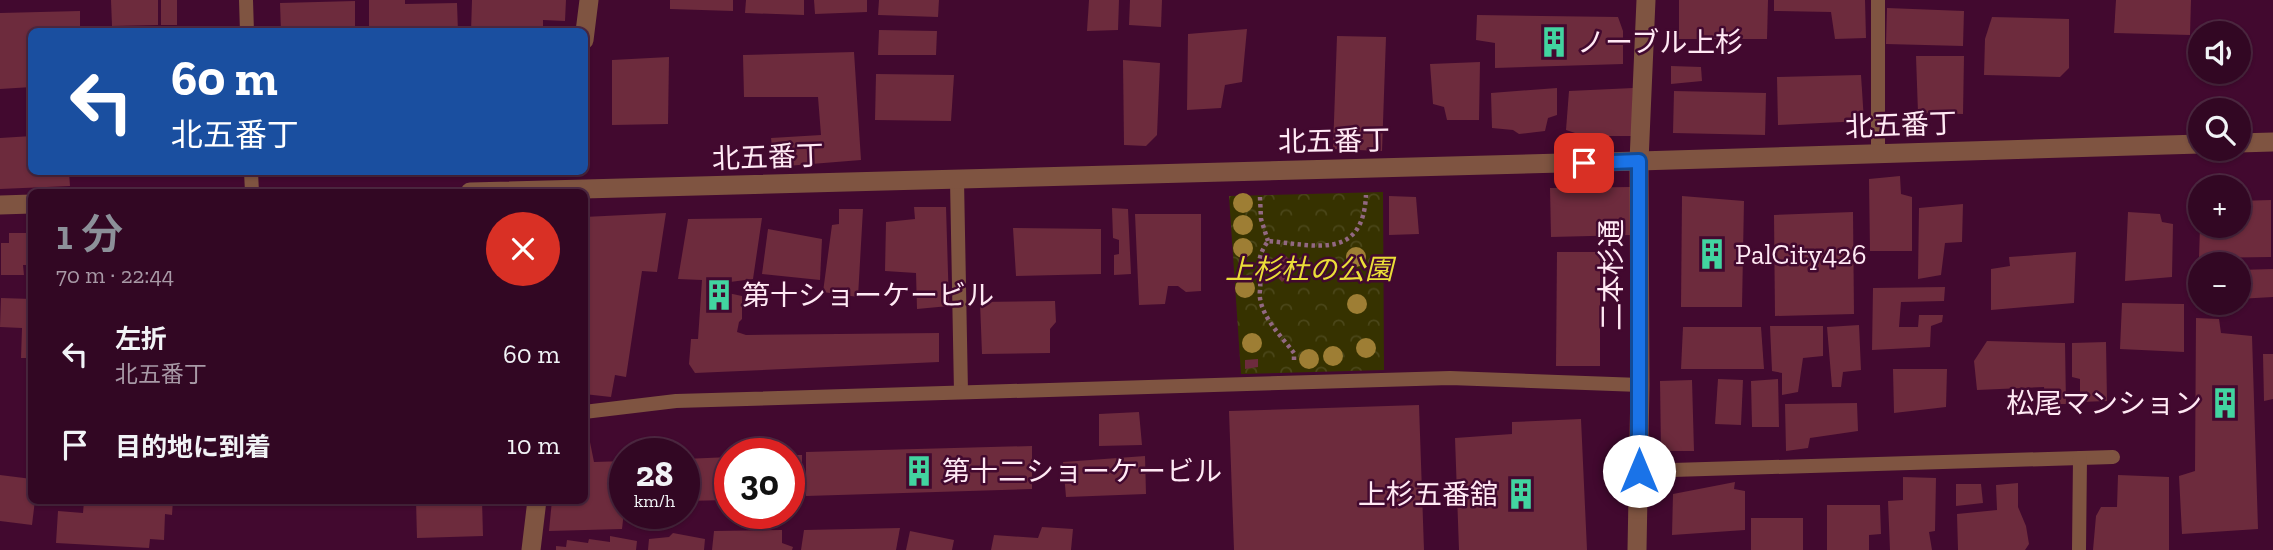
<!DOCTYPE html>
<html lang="ja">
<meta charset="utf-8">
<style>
:root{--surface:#320723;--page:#3a102b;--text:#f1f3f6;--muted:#a899a6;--line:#4d2841;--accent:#8c9099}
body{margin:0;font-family:"Zilla Slab","Noto Sans JP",serif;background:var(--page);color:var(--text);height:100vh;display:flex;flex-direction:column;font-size:26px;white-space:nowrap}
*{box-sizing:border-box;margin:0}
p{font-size:23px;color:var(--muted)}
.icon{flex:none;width:38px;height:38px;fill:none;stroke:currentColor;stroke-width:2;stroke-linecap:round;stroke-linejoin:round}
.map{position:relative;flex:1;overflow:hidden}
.panel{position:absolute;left:28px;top:189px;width:560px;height:315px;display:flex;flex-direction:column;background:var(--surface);border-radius:10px;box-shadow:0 2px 5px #0004,0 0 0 2px var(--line)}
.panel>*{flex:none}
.top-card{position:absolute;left:28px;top:28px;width:560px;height:147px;border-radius:10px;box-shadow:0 2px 5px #0004,0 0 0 2px var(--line);background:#1a4fa0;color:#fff;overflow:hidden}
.fabs{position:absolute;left:2188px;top:21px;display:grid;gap:14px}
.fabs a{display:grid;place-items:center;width:63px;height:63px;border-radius:50%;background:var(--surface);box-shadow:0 2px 5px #0004,0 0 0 2px var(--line);font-size:35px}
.speed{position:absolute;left:609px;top:438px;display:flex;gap:14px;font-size:35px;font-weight:700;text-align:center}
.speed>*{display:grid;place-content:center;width:91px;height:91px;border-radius:50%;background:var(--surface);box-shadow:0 2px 5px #0004,0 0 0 2px var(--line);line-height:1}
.speed small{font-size:18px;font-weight:400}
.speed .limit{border:10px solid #d22;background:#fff;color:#111}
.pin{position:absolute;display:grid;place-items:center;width:60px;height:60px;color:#fff;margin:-30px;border-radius:14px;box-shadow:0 4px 10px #0006}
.me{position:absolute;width:77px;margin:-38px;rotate:0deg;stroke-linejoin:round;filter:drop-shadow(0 0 5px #0008)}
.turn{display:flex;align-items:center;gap:24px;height:147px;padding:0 28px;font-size:32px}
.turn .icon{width:91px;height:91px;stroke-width:2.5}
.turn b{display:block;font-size:49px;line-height:60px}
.round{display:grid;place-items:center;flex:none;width:74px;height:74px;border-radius:37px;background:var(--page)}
.head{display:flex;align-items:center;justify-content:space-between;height:119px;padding:0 28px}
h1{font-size:42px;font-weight:600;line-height:52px;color:var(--accent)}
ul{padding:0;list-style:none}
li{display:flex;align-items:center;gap:21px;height:91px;padding:0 28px}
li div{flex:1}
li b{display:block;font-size:26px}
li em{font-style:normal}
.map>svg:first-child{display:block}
</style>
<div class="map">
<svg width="2273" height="550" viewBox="0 0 2273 550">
<defs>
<pattern id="forest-crowns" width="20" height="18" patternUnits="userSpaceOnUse" patternTransform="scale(1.75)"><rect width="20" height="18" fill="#363200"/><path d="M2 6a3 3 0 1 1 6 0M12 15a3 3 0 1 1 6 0" fill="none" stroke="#4a4619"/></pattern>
</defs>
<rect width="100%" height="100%" fill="#42092f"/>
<polygon fill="url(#forest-crowns)" points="1383,192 1384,370 1241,374 1229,196"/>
<g fill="#6d2b3d">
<polygon points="111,0 158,0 158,25 112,26"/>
<rect x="161" y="0" width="16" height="25"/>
<polygon points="369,0 405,0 405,4 457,3 458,32 369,32"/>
<polygon points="472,0 566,0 565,21 543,20 543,32 471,32"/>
<polygon points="670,0 733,0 733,11 670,9"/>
<polygon points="746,0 804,0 804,15 745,13"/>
<polygon points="814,0 867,0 867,12 815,14"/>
<polygon points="879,0 939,0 938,17 878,15"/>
<polygon points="1089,0 1119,0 1118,30 1087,31"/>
<polygon points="1130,0 1162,0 1161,27 1129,25"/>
<polygon points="1679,0 1768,0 1767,39 1679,39"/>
<polygon points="1774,0 1865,0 1866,38 1835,39 1831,12 1774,11"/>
<polygon points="2116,0 2191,0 2190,35 2114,33"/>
<polygon points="355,1 355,32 281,32 280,3"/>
<polygon points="1887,8 1964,11 1963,46 1886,44"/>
<polygon points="80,11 80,32 32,32 32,87 0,89 0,13"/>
<polygon points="1477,15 1618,17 1623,31 1623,64 1495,68 1495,43 1476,40"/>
<polygon points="1992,17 2069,19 2069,68 2060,77 1984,75 1985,39"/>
<polygon points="1247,29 1242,82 1225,85 1221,108 1187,110 1188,34"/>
<polygon points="879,30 937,31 936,55 878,55"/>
<polygon points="1337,36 1386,37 1382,151 1333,149"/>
<polygon points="854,52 861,160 774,167 771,138 821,135 818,97 744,97 743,55"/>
<polygon points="1916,56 1964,56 1963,114 1918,113"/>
<polygon points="669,57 668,124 612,125 612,60"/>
<polygon points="1123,60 1160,63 1157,135 1146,146 1124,145"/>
<polygon points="1480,62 1479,120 1447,120 1444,107 1433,104 1430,64"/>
<polygon points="1671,66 1701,67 1702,81 1671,84"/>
<polygon points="876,74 954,75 951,121 875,120"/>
<polygon points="1861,75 1864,121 1778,125 1777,77"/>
<polygon points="1557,88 1557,115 1548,118 1545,131 1519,134 1513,130 1492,128 1491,93"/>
<polygon points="1633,88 1632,136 1584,136 1566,130 1569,91"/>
<polygon points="1674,91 1766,93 1765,135 1673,133"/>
<polygon points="32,136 32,172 69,172 70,186 0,189 0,138"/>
<polygon points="1900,176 1901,194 1912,197 1912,251 1870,251 1869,179"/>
<polygon points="1630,187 1631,235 1551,237 1550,188"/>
<polygon points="1389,196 1416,197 1419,234 1389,235"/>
<polygon points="1682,196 1744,201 1742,307 1681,307"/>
<polygon points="2271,200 2271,257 2199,258 2200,226 2238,226 2238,201"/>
<polygon points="1963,204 1962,242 1945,243 1941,275 1918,279 1919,208"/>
<polygon points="914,207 946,207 949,306 917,309 916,273 885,271 886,222 915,219"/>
<polygon points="1112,208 1128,209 1131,274 1114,275 1114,255 1119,254 1119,240 1113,238"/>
<polygon points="839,209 863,209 858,297 823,292 832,225 839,224"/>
<polygon points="1853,212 1854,314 1775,316 1774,215"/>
<polygon points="2128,212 2160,214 2162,222 2173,224 2172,277 2125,281"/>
<polygon points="666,213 657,272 642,271 626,377 615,375 611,397 584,394 584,217"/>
<polygon points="1135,214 1201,214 1201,291 1186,292 1178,286 1168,286 1165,304 1139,305"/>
<polygon points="762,218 753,279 730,282 728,293 742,296 742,319 739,322 737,332 746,335 939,333 939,362 695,373 689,364 691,339 698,339 702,280 678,279 688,219"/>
<polygon points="1013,228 1101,229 1101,274 1016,276"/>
<polygon points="768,229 822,239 820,280 762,274"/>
<polygon points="9,233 32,233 32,265 23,265 24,275 1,275 1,243 9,243"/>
<polygon points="1557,252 1600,252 1600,366 1556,366"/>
<polygon points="2076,252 2074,303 1991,310 1991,269 2010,266 2009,257"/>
<polygon points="1286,256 1297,268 1282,282 1271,270"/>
<polygon points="2273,269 2273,297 2238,299 2238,270"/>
<polygon points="1945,287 1944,301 1901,302 1899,327 1918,327 1919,315 1943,315 1942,322 1931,326 1930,347 1872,350 1873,288"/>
<polygon points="1,298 32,299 32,358 21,358 22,328 0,327"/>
<polygon points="1055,301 1056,322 1050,329 1050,353 982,354 980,302"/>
<polygon points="2122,303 2184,304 2184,352 2120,349"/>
<polygon points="2196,318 2219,319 2221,333 2252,336 2258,529 2182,534 2179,476 2195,471"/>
<polygon points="1859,325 1861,370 1843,372 1841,387 1832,387 1827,327"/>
<polygon points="1770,326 1823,326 1823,356 1803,358 1798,392 1782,395 1782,373 1772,371"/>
<polygon points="1683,327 1761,327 1764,369 1681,369"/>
<polygon points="1987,341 2065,343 2066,404 2045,404 2044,387 1977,390 1974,361"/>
<polygon points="2106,342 2107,401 2080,402 2080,379 2072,377 2072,343"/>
<polygon points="2263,354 2273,354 2273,399 2264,401"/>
<polygon points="1258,359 1258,367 1245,369 1245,360"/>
<polygon points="1893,369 1947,369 1946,407 1894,413"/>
<polygon points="1718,379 1743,380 1741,425 1715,424"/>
<polygon points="1778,379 1779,427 1752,427 1751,381"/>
<polygon points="1692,380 1694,451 1661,451 1660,381"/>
<polygon points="1857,403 1858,431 1810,438 1808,448 1786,451 1785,404"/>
<polygon points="1419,405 1424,550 1234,550 1229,411"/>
<polygon points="1139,412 1142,445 1099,446 1099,414"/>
<polygon points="1581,419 1587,550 1459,550 1455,438 1512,434 1512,422"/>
<polygon points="584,431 588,432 594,462 625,461 625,503 622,529 549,531 552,500 584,500"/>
<polygon points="1032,446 1032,489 806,496 806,452"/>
<rect x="789" y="455" width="13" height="44"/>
<polygon points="1145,456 1146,494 1066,497 1063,462"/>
<polygon points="730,457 730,500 684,501 684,459"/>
<polygon points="0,475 32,479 32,500 35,500 32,525 0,521"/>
<polygon points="2118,475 2169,477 2169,550 2093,550 2096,516 2101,507 2117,507"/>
<polygon points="1903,477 1936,478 1935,531 1929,532 1932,550 1890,550 1888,501 1903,500"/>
<polygon points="1735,482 1734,489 1745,491 1745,530 1672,535 1673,494"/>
<polygon points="2018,483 2018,507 2026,526 2029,544 2025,550 1958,550 1957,514 1997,510 1996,485"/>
<polygon points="1956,484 1981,484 1983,503 1956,506"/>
<polygon points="108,500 173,500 172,515 165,514 164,540 150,539 149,548 56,543 58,511 83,513 84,501 108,502"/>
<polygon points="416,500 482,500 483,536 417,538"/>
<polygon points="1827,505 1880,505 1881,534 1869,535 1869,550 1827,550"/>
<rect x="1751" y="518" width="52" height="32"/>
<polygon points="1042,527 1073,529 1071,550 991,550 994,535 1038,538"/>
<polygon points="900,528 896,550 801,550 804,530"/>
<polygon points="782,530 782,543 793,547 792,550 712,550 714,531"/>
<polygon points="910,531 954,540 952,550 906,550"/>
<polygon points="673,533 705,539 704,550 648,550 649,539 669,537"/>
<polygon points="610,536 637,541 636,550 556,550 556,546 566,547 567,540 588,543 589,539 610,542"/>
</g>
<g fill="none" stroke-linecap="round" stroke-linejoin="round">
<g stroke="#926882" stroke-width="4.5" stroke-dasharray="3.5 3.5" stroke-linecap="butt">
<polyline points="1260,197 1261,219 1268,241"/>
<path d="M1294 360V353C1282 337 1263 319 1260 298 1259 293 1261 287 1260 282 1259 263 1257 257 1268 241 1315 245 1363 261 1366 195"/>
</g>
<g stroke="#7f5441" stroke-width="14">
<polyline points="246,0 247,32"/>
<polyline points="1878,154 1878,0"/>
<polyline points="251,172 252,192"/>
<polyline points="957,180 961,392"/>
<polyline points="584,412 676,401 1450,378 1640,385"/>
<polyline points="1639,471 2113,457"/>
<polyline points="2079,550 2080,458"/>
</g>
<g stroke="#7f5441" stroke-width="19">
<polyline points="584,40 589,0"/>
<polyline points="2238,143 2273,142"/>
<polyline points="470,192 1639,161 2200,144"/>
<polyline points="0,205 32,204"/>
<polyline points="531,550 537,500"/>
<polyline points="1637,550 1640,385 1639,161 1646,0"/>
</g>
</g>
<g fill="#9e7e34">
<circle cx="1243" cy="203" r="10"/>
<circle cx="1243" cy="225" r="10"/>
<circle cx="1243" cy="248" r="10"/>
<circle cx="1356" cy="257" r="10"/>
<circle cx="1245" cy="288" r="10"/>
<circle cx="1357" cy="304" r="10"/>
<circle cx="1252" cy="343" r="10"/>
<circle cx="1366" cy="348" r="10"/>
<circle cx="1333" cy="356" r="10"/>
<circle cx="1309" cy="359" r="10"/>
</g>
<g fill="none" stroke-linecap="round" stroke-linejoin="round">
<defs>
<polyline id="route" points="1584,163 1639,161 1639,471"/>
</defs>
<use href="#route" stroke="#114b97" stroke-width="18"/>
<use href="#route" stroke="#1a73e8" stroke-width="12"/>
</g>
<defs>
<symbol id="building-bare" viewBox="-9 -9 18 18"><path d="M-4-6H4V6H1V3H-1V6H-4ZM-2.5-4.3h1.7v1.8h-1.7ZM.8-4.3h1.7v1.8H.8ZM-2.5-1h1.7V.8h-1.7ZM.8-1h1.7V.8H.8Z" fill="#42d4a0" stroke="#42092f" stroke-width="2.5" paint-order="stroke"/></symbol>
</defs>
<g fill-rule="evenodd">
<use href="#building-bare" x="1532" y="20" width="44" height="44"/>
<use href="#building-bare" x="1690" y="232" width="44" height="44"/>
<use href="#building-bare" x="697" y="273" width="44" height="44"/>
<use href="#building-bare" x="2203" y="381" width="44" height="44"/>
<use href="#building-bare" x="897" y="449" width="44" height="44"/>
<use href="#building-bare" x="1499" y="472" width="44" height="44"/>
</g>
<g text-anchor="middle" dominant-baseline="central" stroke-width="5" stroke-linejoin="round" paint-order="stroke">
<g font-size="28" fill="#ffe9f4" stroke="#42092f" text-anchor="start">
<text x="1577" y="42">ノーブル上杉</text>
<text x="1735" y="254">PalCity426</text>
<text x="742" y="295">第十ショーケービル</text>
<text x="2202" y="403" text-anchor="end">松尾マンション</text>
<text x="942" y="471">第十二ショーケービル</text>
<text x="1498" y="494" text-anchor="end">上杉五番舘</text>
</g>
<g font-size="28" fill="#ffe9f4" stroke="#42092f">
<text transform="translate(1901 125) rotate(-2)">北五番丁</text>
<text transform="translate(1334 141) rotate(-1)">北五番丁</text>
<text transform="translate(768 157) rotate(-2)">北五番丁</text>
<text transform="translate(1611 275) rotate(-90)">二本杉通</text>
</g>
<g font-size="28" font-style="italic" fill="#eade38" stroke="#42092f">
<text x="1309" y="269">上杉杜の公園</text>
</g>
</g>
</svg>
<div class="fabs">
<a><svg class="icon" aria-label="sound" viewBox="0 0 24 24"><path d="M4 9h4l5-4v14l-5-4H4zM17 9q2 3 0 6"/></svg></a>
<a><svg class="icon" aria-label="search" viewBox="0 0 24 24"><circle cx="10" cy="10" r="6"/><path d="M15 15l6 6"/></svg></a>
<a>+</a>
<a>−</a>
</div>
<div class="speed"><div>28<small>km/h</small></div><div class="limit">30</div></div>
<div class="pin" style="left:1584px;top:163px;background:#d93025"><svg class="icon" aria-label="arrive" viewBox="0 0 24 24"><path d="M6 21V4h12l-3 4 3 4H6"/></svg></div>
<svg class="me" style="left:1639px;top:471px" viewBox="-20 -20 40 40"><circle r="19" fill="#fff"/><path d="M0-13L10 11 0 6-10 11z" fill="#1a73e8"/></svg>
<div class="top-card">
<div class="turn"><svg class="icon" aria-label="left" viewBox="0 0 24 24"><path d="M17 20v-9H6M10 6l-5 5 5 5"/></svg><div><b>60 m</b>北五番丁</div></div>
</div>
<section class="panel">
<div class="head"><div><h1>1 分</h1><p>70 m · 22:44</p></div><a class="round" style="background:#d93025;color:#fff"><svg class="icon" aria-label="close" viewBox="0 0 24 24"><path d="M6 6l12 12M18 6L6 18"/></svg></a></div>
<ul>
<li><svg class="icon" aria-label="left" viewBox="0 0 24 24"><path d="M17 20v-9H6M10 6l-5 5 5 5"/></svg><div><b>左折</b><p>北五番丁</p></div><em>60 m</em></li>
<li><svg class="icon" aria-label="arrive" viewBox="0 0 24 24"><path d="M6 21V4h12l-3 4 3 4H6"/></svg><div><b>目的地に到着</b></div><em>10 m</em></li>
</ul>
</section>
</div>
